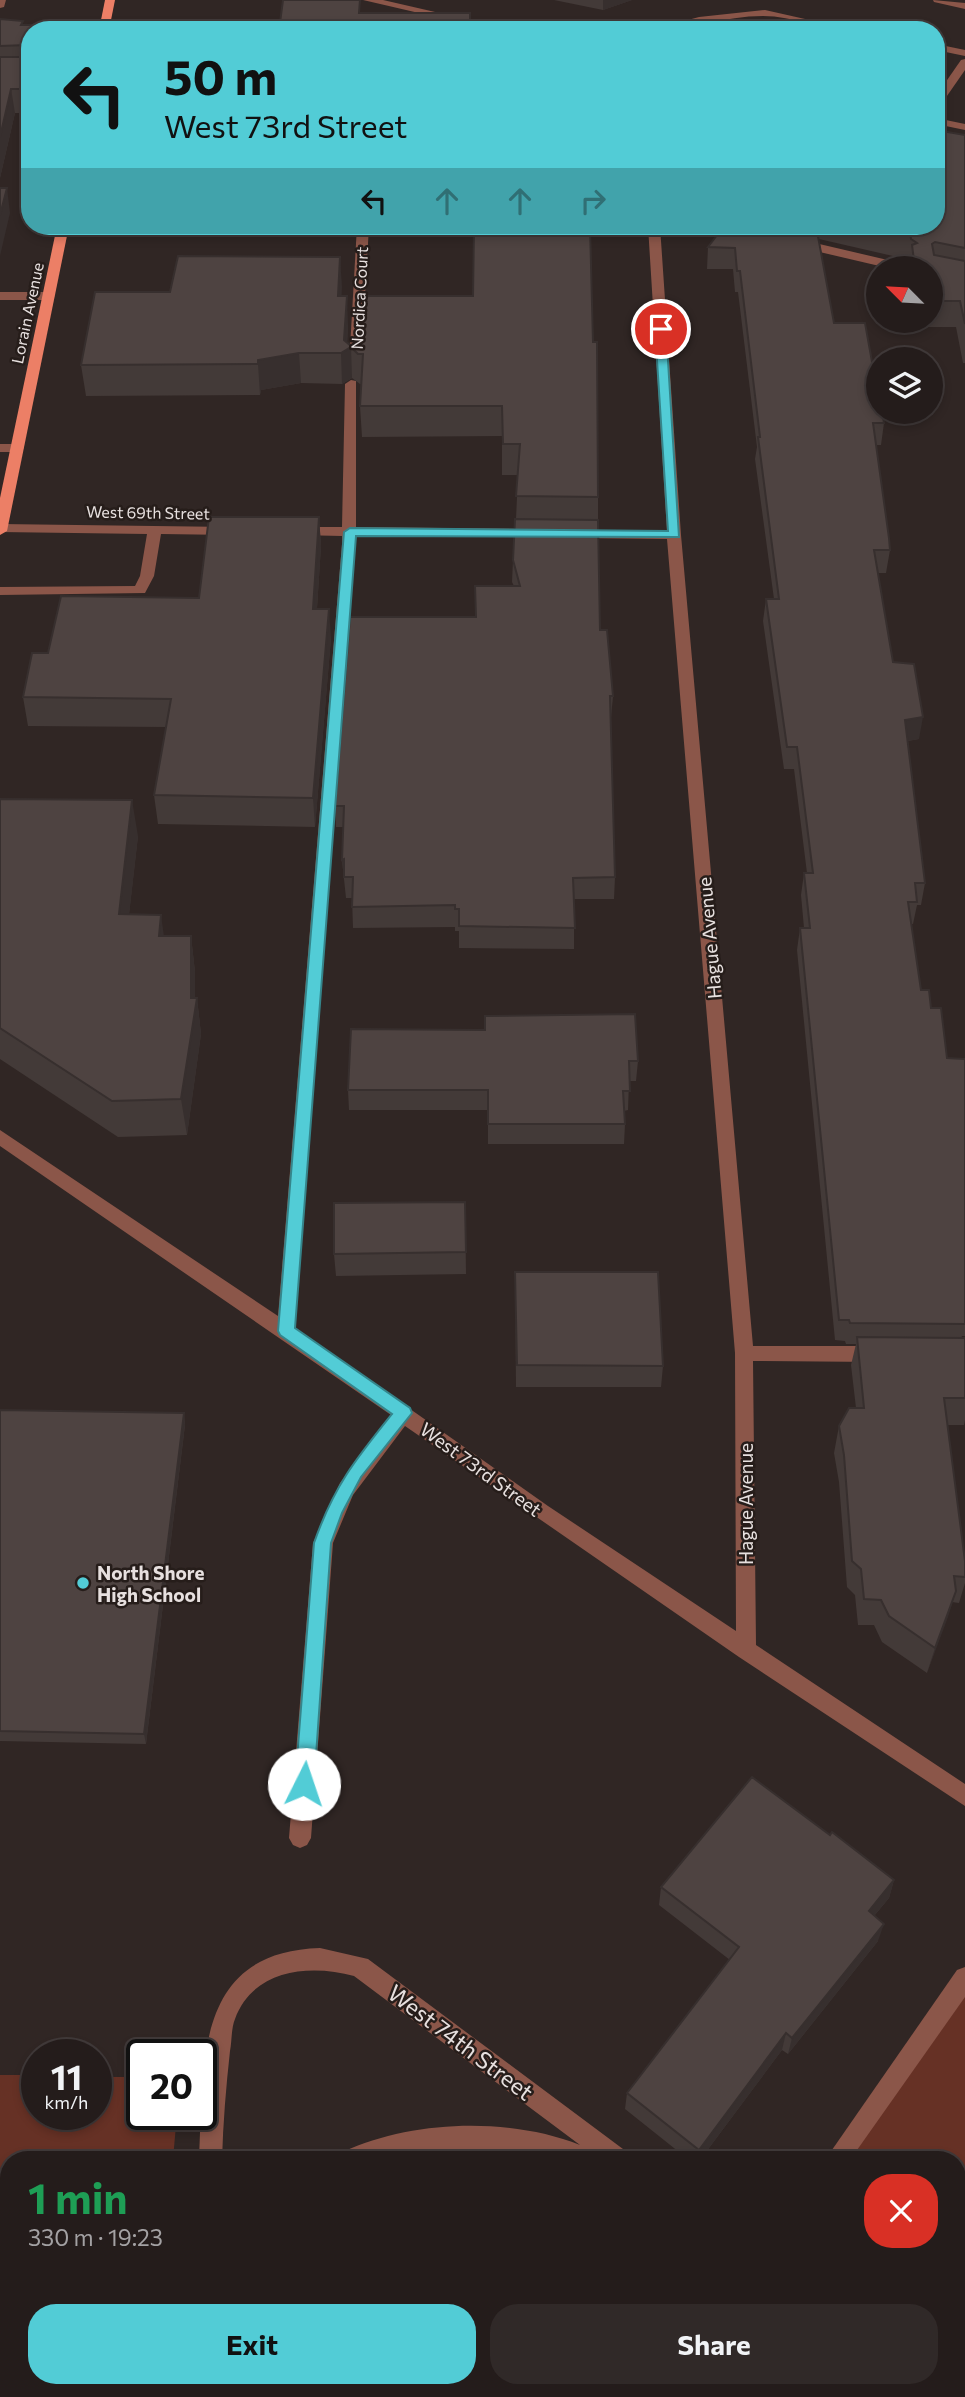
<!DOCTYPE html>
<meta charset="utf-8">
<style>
:root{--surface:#241c1b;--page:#302928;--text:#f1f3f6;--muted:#a3a1a3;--line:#413a3a;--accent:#52ccd6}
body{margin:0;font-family:Commissioner,sans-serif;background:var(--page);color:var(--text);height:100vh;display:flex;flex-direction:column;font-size:26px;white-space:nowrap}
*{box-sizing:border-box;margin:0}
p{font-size:23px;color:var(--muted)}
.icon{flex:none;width:38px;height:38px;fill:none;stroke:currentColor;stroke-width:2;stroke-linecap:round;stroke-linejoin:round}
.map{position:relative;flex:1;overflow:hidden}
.panel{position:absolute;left:0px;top:2151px;width:966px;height:247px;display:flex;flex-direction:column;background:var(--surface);border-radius:28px 28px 0 0;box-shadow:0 4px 10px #0003,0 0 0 2px var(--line)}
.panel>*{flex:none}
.hud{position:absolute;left:21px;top:21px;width:924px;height:214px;border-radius:28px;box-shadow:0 4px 10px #0003,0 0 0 2px var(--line);background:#52ccd6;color:#111;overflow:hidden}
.needle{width:46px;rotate:294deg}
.tools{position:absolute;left:866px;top:256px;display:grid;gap:14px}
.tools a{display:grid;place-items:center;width:77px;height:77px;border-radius:50%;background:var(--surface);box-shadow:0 4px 10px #0003,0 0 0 2px var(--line);font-size:35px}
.speed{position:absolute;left:21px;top:2039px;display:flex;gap:14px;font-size:35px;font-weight:700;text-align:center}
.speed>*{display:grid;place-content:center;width:91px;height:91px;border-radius:50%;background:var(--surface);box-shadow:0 4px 10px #0003,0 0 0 2px var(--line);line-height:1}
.speed small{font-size:18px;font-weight:400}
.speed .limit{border:4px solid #111;border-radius:10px;background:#fff;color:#111}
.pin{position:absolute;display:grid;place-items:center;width:60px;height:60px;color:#fff;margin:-30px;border:4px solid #fff;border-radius:50%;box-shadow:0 2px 7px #0007}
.me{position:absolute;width:77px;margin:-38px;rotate:4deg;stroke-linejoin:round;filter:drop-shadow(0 0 5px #0008)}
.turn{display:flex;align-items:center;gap:24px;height:147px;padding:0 28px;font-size:32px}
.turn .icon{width:91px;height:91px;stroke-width:2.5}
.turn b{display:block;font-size:49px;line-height:60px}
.lanes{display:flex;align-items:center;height:66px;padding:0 28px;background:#0003;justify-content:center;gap:35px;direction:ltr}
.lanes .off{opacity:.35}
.round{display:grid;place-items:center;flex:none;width:74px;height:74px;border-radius:28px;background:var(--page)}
.summary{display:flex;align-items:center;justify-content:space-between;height:119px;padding:0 28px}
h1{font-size:42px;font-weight:700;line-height:52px;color:#1e9e55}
.button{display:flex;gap:14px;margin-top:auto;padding:14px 28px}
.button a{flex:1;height:80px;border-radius:28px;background:var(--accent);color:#111;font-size:28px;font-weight:700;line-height:80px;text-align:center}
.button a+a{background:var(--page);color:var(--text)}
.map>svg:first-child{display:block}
</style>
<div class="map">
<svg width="965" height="2397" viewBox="0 0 965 2397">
<rect width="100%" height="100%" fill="#302624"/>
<g fill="#663125">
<polygon points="965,1978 965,2397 767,2397 767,2389 957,2389 957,2160 836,2159"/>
<polygon points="0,2075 37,2075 37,2114 96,2114 96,2077 142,2077 142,2114 177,2114 173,2159 9,2160 9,2389 152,2389 151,2397 0,2397"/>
</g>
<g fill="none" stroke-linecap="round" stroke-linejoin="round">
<g fill="#8b5649" fill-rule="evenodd">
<polygon points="0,0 6,0 4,7 0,8"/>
<polygon points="363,0 383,0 513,30 492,30"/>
<polygon points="933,0 965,3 965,9 934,2"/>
<path d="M765 10 854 30C823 30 793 16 763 16 725 16 688 30 651 30L699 17Z"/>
<polygon points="936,44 965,50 965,56 936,50"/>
<polygon points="965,59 965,70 940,106 936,107 936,96 961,60"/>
<polygon points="936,118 965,124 965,130 936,124"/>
<polygon points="357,226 369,226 361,366 355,370 349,366"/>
<polygon points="648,226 660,226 681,535 753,1346 877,1346 884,1349 886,1354 884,1359 877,1362 753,1361 756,1645 965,1784 965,1806 739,1657 405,1426 353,1495 333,1543 311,1838 307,1845 300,1848 293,1845 289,1838 313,1543 340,1483 391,1415 0,1146 0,1130 278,1316 342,544 342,536 298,535 291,531 298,527 342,527 345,384 351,380 356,381 356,527 536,529 543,533 536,537 356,536 295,1328 548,1506 736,1631 735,1353 667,539 574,538 567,534 574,530 667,531"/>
<polygon points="798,239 909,265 911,268 888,268 794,246 792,243"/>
<polygon points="0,292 49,292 55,296 49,300 0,300"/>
<polygon points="0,444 17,444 24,448 17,452 0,452"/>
<polygon points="0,524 231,527 238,531 231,535 161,534 154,576 145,593 0,595 0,587 135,586 140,576 147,534 0,532"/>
<path d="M320 1948 368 1959 627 2152 630 2160H552L518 2153 460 2150 407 2153 379 2160H340L343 2152C412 2120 509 2117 580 2145L354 1976C310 1964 253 1969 235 2019 231 2029 232 2041 230 2051 226 2087 223 2123 222 2160H199C204 2064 193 1952 320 1948Z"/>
<polygon points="965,1967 965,1997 850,2160 825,2160 957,1970"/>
<polygon points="182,2389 206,2389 205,2397 181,2397"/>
<rect x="755" y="2389" width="24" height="8"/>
</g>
<g fill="#ec7f66" fill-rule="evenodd">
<polygon points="105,0 115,0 109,30 99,30"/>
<polygon points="57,226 69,226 7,531 0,535 0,498"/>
</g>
</g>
<g fill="#433a38">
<polygon points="554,0 632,0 603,10"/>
<polygon points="0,19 23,25 46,25 47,30 30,30 30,113 15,113 0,178"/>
<polygon points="965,135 965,363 963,363 956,327 916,327 915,320 931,320 931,268 909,268 906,259 819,239 834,323 884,423 881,445 876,445 890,550 886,573 878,573 893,662 919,739 908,741 925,883 921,905 917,905 913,924 911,924 921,990 931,1008 947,1058 965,1059 965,1336 962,1336 961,1338 965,1338 965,1420 964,1425 947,1425 965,1561 965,1583 959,1603 952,1602 927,1673 882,1642 874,1625 858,1625 855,1595 847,1587 839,1482 834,1453 839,1426 856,1408 851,1365 856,1344 846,1344 845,1341 835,1340 797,950 800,928 804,928 801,895 804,873 807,873 794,769 784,769 763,621 766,599 774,599 755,459 757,447 738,292 735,292 733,269 707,269 708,247 724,226 936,226"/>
<polygon points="392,226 590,226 598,497 598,520 600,630 613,696 611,718 615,877 614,899 574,899 574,949 459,948 459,931 455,931 455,927 353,928 352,898 346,898 342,860 343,827 336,827 335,806 475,617 475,586 514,586 512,582 513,560 516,519 518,475 502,475 502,436 362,437 360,406 361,384 360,384 352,378 342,384 301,383 261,390 260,395 86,396 81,365 170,292 340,257 341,296 348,326 347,342 351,346 473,296 473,236 392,236"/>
<polygon points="319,517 321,546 317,609 331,638 315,827 158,824 154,795 166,727 28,726 23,697 48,653 199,598"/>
<polygon points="0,799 138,836 129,914 164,936 191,936 195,972 195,998 197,998 201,1034 187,1135 118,1137 0,1059"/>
<polygon points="351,1029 638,1061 636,1081 629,1081 628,1110 624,1111 625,1124 624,1144 488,1144 488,1110 349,1110 348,1090"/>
<polygon points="465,1202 466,1274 336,1276 334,1254"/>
<polygon points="515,1272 663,1366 661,1387 516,1387"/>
<polygon points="0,1410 184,1413 185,1425 146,1744 0,1741"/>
<polygon points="830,1835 894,1880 889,1898 874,1916 878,1941 788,2054 782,2050 700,2160 689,2160 625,2109 627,2093 730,1960 659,1905 661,1887"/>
</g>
<g fill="#372f2e">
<polygon points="603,0 632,0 603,10"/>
<polygon points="11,89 15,113 0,178 0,137"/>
<polygon points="7,188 10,213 0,256 0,215"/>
<polygon points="340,257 342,287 340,326 338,296"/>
<polygon points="347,296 348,326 347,350 351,347 352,378 342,384 341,353 344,340"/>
<polygon points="299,353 301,383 261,390 260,395 258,364 258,360"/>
<polygon points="319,517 321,546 315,638 313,609"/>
<polygon points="329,609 331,638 315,827 313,798"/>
<polygon points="923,717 919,739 901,742 905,720"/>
<polygon points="132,800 138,836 125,951 119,914"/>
<polygon points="344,859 344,881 342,860"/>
<polygon points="161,915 166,951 159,936"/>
<polygon points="191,936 195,972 195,1008 197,998 201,1034 187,1135 181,1099 191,998"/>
<polygon points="184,1413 185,1425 146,1744 144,1734"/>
<polygon points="956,1591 948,1617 927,1673 935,1648"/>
<polygon points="894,1880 889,1898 863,1929 869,1911"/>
<polygon points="884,1924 878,1941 788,2054 792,2038"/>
<polygon points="786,2033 782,2050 700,2160 697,2160 699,2150"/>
</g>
<g fill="#4e4341" stroke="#372f2e" stroke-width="2">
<polygon points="283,0 360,0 359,13 470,13 470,30 279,30"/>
<polygon points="0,19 23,21 21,25 46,25 45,30 30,30 30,89 11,89 0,137 0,57 27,57 29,54 27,45 0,46"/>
<polygon points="936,130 965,135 965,248 935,242 932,244 934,255 965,261 965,324 960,301 931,301 931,268 915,268 912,245 917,243 911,239 910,233 877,226 936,226"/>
<polygon points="0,188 7,188 0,215"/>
<polygon points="474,226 590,226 593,342 597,342 598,497 516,496 520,444 503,444 502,406 360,406 363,354 358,354 351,347 341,353 299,353 258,360 258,364 81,365 95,292 170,292 178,256 340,257 338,296 347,296 344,340 351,346 361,340 364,296 473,296"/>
<polygon points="724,226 796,226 817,231 834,323 865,323 878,395 878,411 882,411 884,423 873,423 889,538 890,550 874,550 893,662 914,664 923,717 905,720 925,883 915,883 917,902 908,902 921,990 929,990 931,1008 941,1008 947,1058 965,1059 965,1324 850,1323 849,1320 839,1320 800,928 810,928 804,873 813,873 797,747 787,747 766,599 779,599 758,437 760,437 740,271 737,271 735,248 708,247"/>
<polygon points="209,517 319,517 313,609 329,609 313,798 154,795 171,699 23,697 32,653 48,653 61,596 199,598"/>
<polygon points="515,519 598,520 600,630 607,630 613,696 610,696 615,877 573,878 575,928 459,926 459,909 455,909 455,905 352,907 353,877 344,877 344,859 342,860 344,806 335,806 350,617 476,617 475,586 520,586 513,560"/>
<polygon points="0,799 132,800 119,914 161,915 159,936 191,936 191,998 197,998 181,1099 112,1101 0,1028"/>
<polygon points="635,1014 638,1061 629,1061 630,1091 623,1091 625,1124 488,1124 488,1090 348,1090 351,1029 485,1030 485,1016"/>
<polygon points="465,1202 466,1252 334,1254 334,1203"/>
<polygon points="515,1272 658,1272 663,1366 517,1365"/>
<polygon points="857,1337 965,1338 965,1398 944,1398 965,1561 965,1577 954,1576 956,1591 935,1648 889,1616 881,1600 864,1599 861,1569 852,1561 844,1455 839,1426 849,1408 864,1408"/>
<polygon points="0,1410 184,1413 144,1734 0,1731"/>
<polygon points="752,1777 830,1835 832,1832 894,1880 869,1911 884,1924 792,2038 786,2033 699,2150 627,2093 739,1947 661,1887"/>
<rect x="376" y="2389" width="269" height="8"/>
</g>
<path fill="#52ccd6" stroke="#35858b" stroke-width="2" d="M661 325 666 329 679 537 356 536 295 1328 410 1408 412 1413 361 1477 342 1513 331 1543 314 1784 311 1790 304 1793 297 1790 295 1784 314 1543C334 1486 355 1460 392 1414L280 1335 278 1331 344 532 350 528 668 531 655 329Z"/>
<circle fill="#52ccd6" stroke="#261d1a" stroke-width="2.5" cx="83" cy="1583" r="7"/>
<g text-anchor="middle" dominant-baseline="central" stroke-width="5" stroke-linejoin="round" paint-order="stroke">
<g font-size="16" fill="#e7e0df" stroke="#261d1a">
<text transform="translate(359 298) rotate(-87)">Nordica Court</text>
<text transform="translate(27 313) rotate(-78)">Lorain Avenue</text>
<text transform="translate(148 512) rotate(1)">West 69th Street</text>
</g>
<g font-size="19" fill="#e7e0df" stroke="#261d1a">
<text transform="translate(709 938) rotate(-95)">Hague Avenue</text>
<text transform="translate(481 1469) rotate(36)">West 73rd Street</text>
<text transform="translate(745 1504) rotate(-90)">Hague Avenue</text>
</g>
<g font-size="19" font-weight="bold" fill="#e7e0df" stroke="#261d1a" text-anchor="start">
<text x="97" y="1572">North Shore<tspan x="97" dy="22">High School</tspan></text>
</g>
<g font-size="23" fill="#e7e0df" stroke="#261d1a">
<text transform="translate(461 2042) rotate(37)">West 74th Street</text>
</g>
</g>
</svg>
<div class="tools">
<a><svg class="needle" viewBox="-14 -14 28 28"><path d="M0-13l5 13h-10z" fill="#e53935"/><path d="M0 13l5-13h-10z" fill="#a3a1a3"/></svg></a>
<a><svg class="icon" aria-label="layers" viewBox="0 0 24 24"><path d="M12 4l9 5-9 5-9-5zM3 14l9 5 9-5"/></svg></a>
</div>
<div class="speed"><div>11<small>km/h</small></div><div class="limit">20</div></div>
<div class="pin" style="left:661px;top:329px;background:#d93025"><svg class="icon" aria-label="arrive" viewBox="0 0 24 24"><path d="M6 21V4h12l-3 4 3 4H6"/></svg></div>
<svg class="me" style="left:304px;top:1784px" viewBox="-20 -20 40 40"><circle r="19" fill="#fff"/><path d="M0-13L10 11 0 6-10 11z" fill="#52ccd6"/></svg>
<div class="hud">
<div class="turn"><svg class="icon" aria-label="left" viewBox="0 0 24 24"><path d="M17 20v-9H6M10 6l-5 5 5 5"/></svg><div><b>50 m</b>West 73rd Street</div></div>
<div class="lanes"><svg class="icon" aria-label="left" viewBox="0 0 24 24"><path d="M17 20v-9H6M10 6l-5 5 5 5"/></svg><svg class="icon off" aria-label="ahead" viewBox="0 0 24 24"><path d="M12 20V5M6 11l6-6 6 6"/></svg><svg class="icon off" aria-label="ahead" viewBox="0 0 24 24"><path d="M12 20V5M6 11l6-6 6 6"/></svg><svg class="icon off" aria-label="right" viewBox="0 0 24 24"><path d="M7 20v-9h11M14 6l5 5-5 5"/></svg></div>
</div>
<section class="panel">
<div class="summary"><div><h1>1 min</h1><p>330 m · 19:23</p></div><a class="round" style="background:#d93025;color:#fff"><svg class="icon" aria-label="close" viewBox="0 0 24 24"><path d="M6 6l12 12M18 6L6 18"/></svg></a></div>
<div class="button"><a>Exit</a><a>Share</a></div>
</section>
</div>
